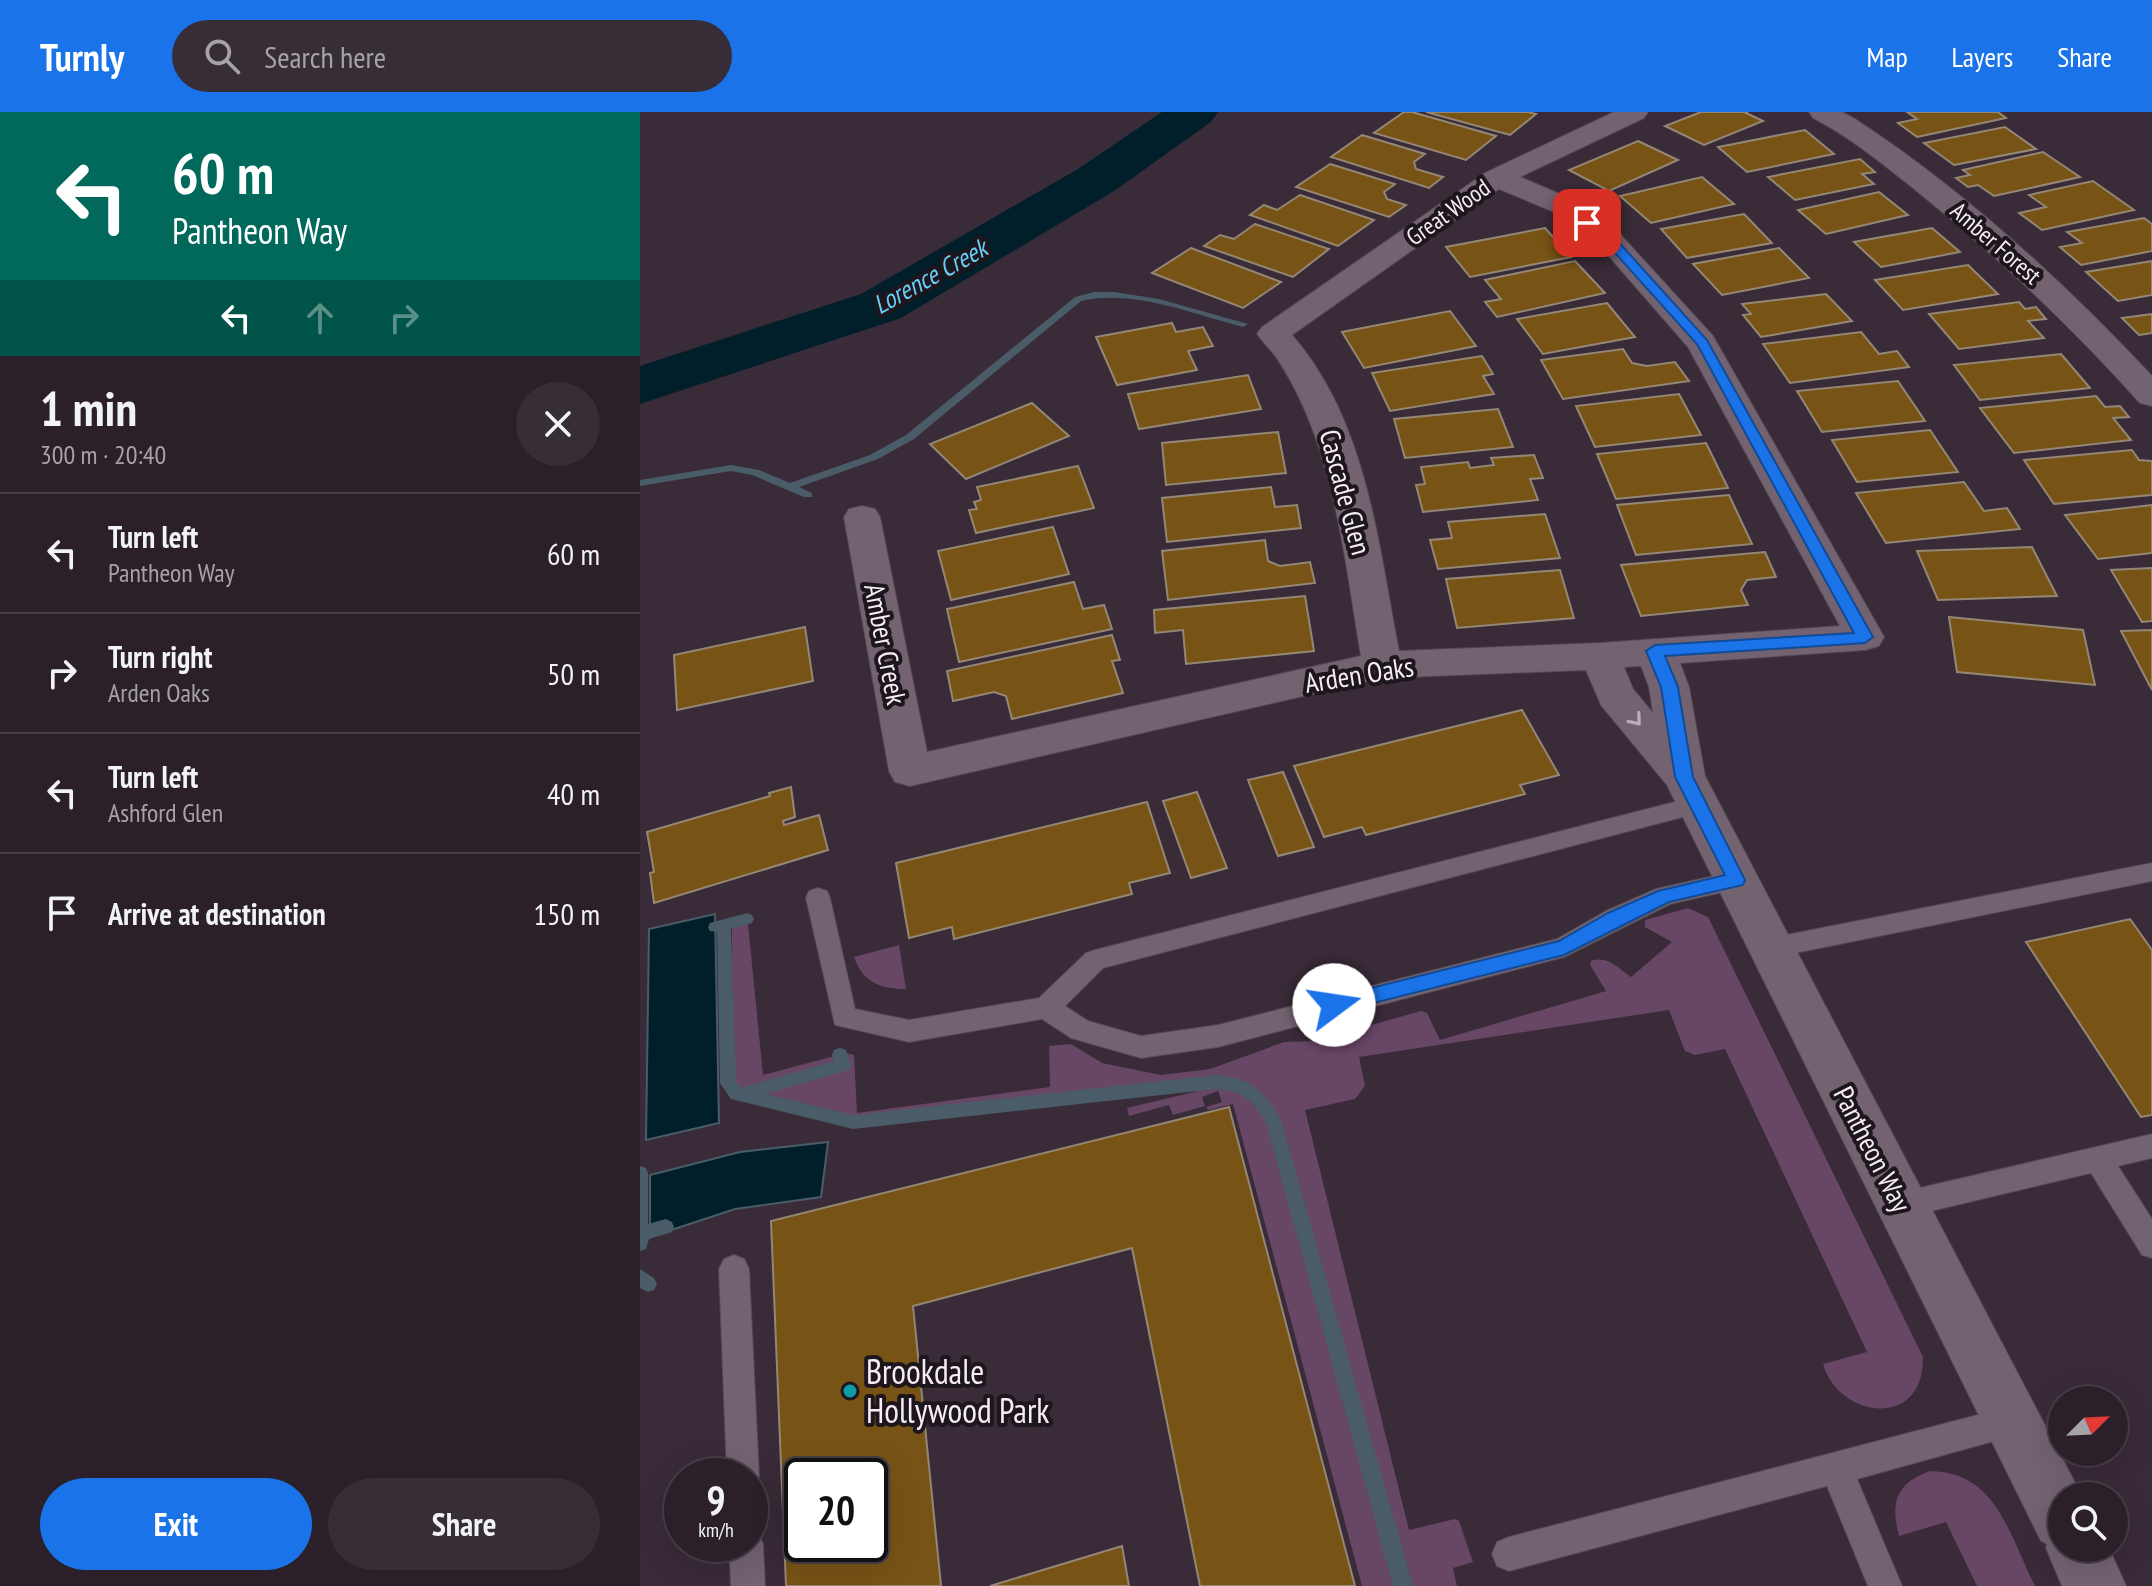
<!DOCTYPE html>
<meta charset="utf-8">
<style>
:root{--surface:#2b202a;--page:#372d36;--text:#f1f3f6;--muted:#a6a3a8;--line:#473e47;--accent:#1a73e8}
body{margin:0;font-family:"PT Sans Narrow",sans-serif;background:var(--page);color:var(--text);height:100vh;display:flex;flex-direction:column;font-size:30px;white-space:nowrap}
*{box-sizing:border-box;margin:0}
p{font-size:26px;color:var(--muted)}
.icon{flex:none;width:44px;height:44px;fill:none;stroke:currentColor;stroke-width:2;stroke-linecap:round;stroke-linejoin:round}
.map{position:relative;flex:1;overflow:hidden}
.panel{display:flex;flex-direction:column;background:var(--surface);width:640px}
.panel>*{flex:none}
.top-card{background:#00695c;color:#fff;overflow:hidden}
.needle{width:52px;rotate:66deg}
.fabs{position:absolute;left:1408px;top:1274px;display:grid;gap:16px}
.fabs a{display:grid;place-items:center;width:80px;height:80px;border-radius:50%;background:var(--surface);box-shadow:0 8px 32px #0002,0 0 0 2px var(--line);font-size:40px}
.speed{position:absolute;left:24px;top:1346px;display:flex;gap:16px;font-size:40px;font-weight:700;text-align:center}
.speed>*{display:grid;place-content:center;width:104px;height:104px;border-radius:50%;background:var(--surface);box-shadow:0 8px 32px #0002,0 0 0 2px var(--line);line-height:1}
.speed small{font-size:20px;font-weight:400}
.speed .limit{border:4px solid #111;border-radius:12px;background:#fff;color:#111}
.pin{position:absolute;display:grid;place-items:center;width:68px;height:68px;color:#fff;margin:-34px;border-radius:16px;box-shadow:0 4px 12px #0006}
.me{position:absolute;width:88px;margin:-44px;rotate:76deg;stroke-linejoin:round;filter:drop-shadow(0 0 6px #0008)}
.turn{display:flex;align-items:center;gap:28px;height:168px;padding:0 40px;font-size:36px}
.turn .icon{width:104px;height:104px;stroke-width:2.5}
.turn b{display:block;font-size:56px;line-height:68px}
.lanes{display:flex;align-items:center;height:76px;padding:0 40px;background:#0003;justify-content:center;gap:40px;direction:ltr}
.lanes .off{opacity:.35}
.round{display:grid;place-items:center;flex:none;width:84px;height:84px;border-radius:42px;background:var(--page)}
.summary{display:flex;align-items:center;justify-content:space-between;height:136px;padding:0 40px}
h1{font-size:48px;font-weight:600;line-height:60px}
.action{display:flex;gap:16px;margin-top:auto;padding:16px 40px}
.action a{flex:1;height:92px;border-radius:48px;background:var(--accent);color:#fff;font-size:32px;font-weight:600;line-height:92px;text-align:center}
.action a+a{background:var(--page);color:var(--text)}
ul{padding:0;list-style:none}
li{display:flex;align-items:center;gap:24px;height:120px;padding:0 40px;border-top:2px solid var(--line)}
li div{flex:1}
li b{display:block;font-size:30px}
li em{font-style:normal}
header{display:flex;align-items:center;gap:48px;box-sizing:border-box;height:112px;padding:0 40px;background:var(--accent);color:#fff}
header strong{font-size:38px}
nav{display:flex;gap:44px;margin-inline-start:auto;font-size:28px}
.search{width:560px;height:72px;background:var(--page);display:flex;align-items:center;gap:20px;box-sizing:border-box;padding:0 28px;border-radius:44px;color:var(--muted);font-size:30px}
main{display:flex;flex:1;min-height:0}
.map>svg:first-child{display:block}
</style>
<header>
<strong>Turnly</strong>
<div class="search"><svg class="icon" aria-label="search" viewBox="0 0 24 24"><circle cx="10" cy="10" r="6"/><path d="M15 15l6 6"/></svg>Search here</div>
<nav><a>Map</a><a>Layers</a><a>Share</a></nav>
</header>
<main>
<section class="panel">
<div class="top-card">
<div class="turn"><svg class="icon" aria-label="left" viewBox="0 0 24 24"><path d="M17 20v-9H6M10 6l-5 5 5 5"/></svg><div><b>60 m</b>Pantheon Way</div></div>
<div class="lanes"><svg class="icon" aria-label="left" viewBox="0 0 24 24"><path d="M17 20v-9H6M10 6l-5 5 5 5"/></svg><svg class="icon off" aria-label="ahead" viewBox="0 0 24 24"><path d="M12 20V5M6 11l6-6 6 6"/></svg><svg class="icon off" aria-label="right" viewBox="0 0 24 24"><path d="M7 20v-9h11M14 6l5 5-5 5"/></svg></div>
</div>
<div class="summary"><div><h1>1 min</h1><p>300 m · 20:40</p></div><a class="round"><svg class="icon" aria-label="close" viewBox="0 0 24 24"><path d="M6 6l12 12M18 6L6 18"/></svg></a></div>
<ul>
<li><svg class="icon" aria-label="left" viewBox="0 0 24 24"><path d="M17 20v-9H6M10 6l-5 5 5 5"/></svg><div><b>Turn left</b><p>Pantheon Way</p></div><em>60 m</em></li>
<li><svg class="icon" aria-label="right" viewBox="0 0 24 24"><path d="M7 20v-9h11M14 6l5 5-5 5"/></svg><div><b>Turn right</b><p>Arden Oaks</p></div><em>50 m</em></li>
<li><svg class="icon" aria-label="left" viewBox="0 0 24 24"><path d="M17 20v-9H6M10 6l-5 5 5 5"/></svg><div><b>Turn left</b><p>Ashford Glen</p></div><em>40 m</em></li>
<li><svg class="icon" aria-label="arrive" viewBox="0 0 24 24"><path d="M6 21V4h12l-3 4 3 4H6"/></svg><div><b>Arrive at destination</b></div><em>150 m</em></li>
</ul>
<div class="action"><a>Exit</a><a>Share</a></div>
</section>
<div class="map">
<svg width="1512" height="1474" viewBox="0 0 1512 1474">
<rect width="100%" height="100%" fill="#392b38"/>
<g fill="#684666">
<path d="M1048 796 1068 805 1283 1245C1284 1319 1198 1306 1183 1252L1227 1240 1085 937 1055 943 1045 939 1029 898 719 945 725 974 715 987 665 998 769 1418 815 1407 819 1409 833 1450 813 1456 817 1474H768L636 1008C620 977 611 968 575 967L212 1005 104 980 92 968V815L108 812 123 963 206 941 214 943 217 1001 410 975 409 934 431 932 462 951 521 963 570 957 644 930 674 929 781 899 787 901 800 928 966 879 950 853 951 849C968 843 979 857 991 865L1032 830 1005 815V808Z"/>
<path d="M259 833 266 877C241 877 223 871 214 845Z"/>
<path d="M575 975C605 975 619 988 631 1015L759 1474H722L593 992 568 998 566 995 582 990 578 979 562 985 565 994 533 1003 529 993 489 1004 487 996Z"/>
<path d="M1290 1359C1357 1360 1369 1423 1395 1474H1337L1306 1410 1259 1424C1250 1391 1256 1371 1290 1359Z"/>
</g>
<g fill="#001f2b" stroke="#4a5c68" stroke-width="2">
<polygon points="75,802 79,1011 6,1028 9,817"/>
<polygon points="188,1030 181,1085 95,1097 10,1125 10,1063 100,1040"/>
</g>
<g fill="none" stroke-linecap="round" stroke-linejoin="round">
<g fill="#4a5c68" fill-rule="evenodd">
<path d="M454 180H474L519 187 608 212 603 215C552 202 494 177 441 189L274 327 238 347 159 375 172 381V385H164L112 363 91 359 0 374V368L91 353 119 358 150 371 230 343 266 323 435 185Z"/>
<path d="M107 801 112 803 114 807 112 811 91 817 96 969 101 976 194 949 192 943 194 938 200 936 206 938 211 953 209 958 125 982 213 1003 576 963C610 965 628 981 642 1011L773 1474H753L626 1011C615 989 601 978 576 977L213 1017 91 987 80 971 77 820 70 819 68 815 70 811Z"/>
<polygon points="0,1054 6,1056 8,1061 8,1112 26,1107 32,1110 34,1115 32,1120 9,1127 6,1137 0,1139"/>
<polygon points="0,1157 14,1166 17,1172 14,1178 8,1180 0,1176"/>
</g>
<polygon fill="#001f2b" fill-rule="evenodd" points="522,0 578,0 571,10 474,79 261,206 0,292 0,254 221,182 438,57"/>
</g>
<g fill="#785316" stroke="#948775" stroke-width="2" fill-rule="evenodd">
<polygon points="764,0 772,0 856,24 826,48 734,21"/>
<polygon points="786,0 888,0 896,2 870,23"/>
<polygon points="1061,0 1108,0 1106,1 1123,9 1064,33 1025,14"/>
<polygon points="1267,0 1358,0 1366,6 1277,25 1258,11 1277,7"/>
<polygon points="1365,15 1396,37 1314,53 1284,31"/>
<polygon points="1165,18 1194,42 1107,60 1078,35"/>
<polygon points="722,23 785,42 774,50 776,57 803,65 789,76 691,45"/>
<polygon points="998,29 1038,48 969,79 929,58"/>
<polygon points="1403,40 1440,65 1354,84 1338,73 1328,75 1316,66 1330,63 1323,58"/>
<polygon points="1220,47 1235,60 1222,62 1234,72 1155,88 1128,65"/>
<polygon points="690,52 755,72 744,80 747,87 766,93 749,105 656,75"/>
<polygon points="1062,65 1094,92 1011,111 980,84"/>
<polygon points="1453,69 1494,98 1402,118 1379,101 1406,95 1389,83"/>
<polygon points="1239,80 1268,103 1186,122 1158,98"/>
<polygon points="660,83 734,108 698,134 610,103 624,93 637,98"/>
<polygon points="1104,102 1132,131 1047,146 1021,117"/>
<polygon points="1504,106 1512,112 1512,139 1441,153 1420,135 1442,131 1427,120"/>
<polygon points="615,112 689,137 653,165 564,134 580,123 594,127"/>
<polygon points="905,116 931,145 830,165 806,135"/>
<polygon points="1292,116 1320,140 1241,155 1214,130"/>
<polygon points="551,136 641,170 603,196 512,161"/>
<polygon points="1139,136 1169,166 1082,183 1053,152"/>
<polygon points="935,149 965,181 857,205 845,190 861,187 845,168"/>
<polygon points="1512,149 1512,183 1478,189 1446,160"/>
<polygon points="1328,153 1358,182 1263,198 1235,168"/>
<polygon points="1186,182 1212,209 1121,225 1103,203 1111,202 1102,192"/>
<polygon points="1379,190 1385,197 1396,195 1406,207 1388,209 1404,226 1319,237 1289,202"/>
<polygon points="967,191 995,225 903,242 877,207"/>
<polygon points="810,199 836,234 724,256 702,220"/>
<polygon points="1512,202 1512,221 1499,223 1482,206"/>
<polygon points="532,211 536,220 563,215 573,234 548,239 557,258 477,273 456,225"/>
<polygon points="1221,220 1239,242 1257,239 1269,255 1150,271 1123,232"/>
<polygon points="983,237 992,251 1007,254 1035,250 1049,269 923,287 901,248"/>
<polygon points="1421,242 1450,276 1340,288 1314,253"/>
<polygon points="842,244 853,262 843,264 854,282 750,299 732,261"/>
<polygon points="608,263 621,297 499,317 488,282"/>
<polygon points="1258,269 1285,309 1182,320 1157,279"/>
<polygon points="1039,282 1061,323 955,335 936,294"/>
<polygon points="1456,284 1465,295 1480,294 1489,305 1473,306 1491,328 1374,341 1340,296"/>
<polygon points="392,291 429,324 326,367 290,332"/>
<polygon points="858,297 873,335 765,346 754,307"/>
<polygon points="1290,318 1318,360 1217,370 1192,328"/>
<polygon points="638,320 646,361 526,373 522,331"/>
<polygon points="1066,331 1088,376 976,387 957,342"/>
<polygon points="1492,338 1499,348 1512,349 1512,383 1414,392 1384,348"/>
<polygon points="894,343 903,366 890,367 898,388 783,400 776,373 785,372 781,355 828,350 830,356 854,353 851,346"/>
<polygon points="438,354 454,396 336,421 329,398 337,397 334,390 341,388 337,375"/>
<polygon points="1324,370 1344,399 1367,396 1380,417 1246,431 1216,381"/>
<polygon points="631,375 635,395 657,393 661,416 527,430 522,386"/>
<polygon points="1089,383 1112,432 996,443 977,393"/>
<polygon points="1512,393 1512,441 1458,447 1425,403"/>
<polygon points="905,402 920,446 798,457 790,428 812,426 808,410"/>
<polygon points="413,415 429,462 311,488 298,439"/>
<polygon points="625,428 628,449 640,454 670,450 675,471 528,488 522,439"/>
<polygon points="1392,435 1417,484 1298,488 1277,439"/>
<polygon points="1125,440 1136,465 1107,468 1101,478 1108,493 1001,504 981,453"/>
<polygon points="1512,456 1512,509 1502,510 1471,458"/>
<polygon points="920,458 934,506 817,516 806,467"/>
<polygon points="434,470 443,497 464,493 472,517 319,550 307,497"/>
<polygon points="665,484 674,539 546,552 543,518 515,521 514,498"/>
<polygon points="1309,505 1443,518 1455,573 1317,560"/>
<polygon points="165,515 173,569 37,598 34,543"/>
<polygon points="1512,518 1512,578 1481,519"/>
<polygon points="472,523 480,548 472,549 483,581 372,607 366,584 354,580 313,589 307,559"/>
<polygon points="882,598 919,663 880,673 885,682 726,723 722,715 684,725 654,654"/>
<polygon points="643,660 674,735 638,744 608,668"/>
<polygon points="151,675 155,705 143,709 144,713 179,703 188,738 14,791 10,761 14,760 7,720 130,684 129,681"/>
<polygon points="557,680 587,756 551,766 523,689"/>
<polygon points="507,690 530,761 489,771 492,782 314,827 312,815 269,826 256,751"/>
<polygon points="1490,807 1512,838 1512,1003 1501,1005 1386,830"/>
<path d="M589 995 715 1474H560L492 1136 273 1194 301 1474H146L131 1109ZM162 1364H230V1432H162Z"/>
<polygon points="482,1434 489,1474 350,1474"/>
</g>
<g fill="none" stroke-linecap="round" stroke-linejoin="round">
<defs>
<g id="service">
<polygon points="1058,684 1066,687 1070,693 1066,699 463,856 425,894 448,909 501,924 578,913 917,827 966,799 1016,777 1096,759 1105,761 1108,768 1105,775 1030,792 924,845 578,935 501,946 431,926 402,907 269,930 195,913 166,786 169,779 178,776 187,779 190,786 215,897 269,908 399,886 446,841 455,838"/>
<polygon points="1512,751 1512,769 1131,846 1122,843 1118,836 1122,829 1131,826"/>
<polygon points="1512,1022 1512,1046 1478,1054 1512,1107 1512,1146 1502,1143 1451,1061 1262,1106 1252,1102 1248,1093 1252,1084 1262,1080"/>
<polygon points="94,1143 104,1147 109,1157 119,1364 114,1375 110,1377 110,1364 87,1364 79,1157 84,1147"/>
<polygon points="1372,1294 1383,1299 1388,1310 1383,1321 1217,1367 1262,1474 1228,1474 1187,1374 869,1459 857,1454 852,1442 857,1430 869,1425"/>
<polygon points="110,1417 118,1420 123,1432 125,1474 91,1474 89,1432 110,1432"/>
</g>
<g id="minor">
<path d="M974 0H1008L1004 6 880 65 934 88 980 122 1073 224 1244 525 1239 534 1225 538 1040 551 1049 575 1065 664 1442 1384H1422V1436H1469L1486 1474H1422L1406 1436 1407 1432 1401 1429 1027 673 961 593 946 558 742 566 270 674 255 670 249 659 204 405 209 397 222 394 235 397 240 405 287 640 721 544C704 445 695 338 640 251 634 240 624 232 617 222L622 215 845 61ZM859 77 914 100 960 134 1048 235 1200 514 960 531 759 539C738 432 727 309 652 223ZM1001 554 1009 575 1013 601 993 577 984 555Z"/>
<path d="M1169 0H1202L1215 7C1324 78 1424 170 1512 264V294L1500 291C1430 213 1355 142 1273 76 1241 51 1209 24 1173 6Z"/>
</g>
</defs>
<use href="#service" stroke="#534752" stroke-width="2"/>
<use href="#minor" stroke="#534752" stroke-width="2"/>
<use href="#service" fill="#736371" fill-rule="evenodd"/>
<use href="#minor" fill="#736371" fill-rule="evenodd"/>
</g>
<defs><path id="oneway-chevron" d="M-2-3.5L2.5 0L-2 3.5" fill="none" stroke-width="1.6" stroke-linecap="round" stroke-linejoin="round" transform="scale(2)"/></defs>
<use stroke="#bbaeba" href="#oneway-chevron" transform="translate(996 608) rotate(50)"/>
<polygon fill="#1a73e8" stroke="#114b97" stroke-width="2" points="943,108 951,108 974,125 1067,228 1233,525 1225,531 1025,544 1038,575 1053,665 1105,768 1103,773 1029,790 924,843 694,901 687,898 684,893 687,887 919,829 968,801 1018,779 1085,763 1035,665 1021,575 1006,539 1015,533 1214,521 1057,232 966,131 943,114"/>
<circle fill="#0f9aa8" stroke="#1d161c" stroke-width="3" cx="210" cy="1279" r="8"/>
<g text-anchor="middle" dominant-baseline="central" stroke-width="8" stroke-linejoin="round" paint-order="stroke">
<g font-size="24" fill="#f6ecf5" stroke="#1d161c">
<text transform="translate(808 100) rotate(-35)">Great Wood</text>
<text transform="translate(1356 131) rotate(41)">Amber Forest</text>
</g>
<g font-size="26" font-style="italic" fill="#66d0f9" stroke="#1d161c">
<text transform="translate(290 164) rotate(-29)">Lorence Creek</text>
</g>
<g font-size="28" fill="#f6ecf5" stroke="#1d161c">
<text transform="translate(706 380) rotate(75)">Cascade Glen</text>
<text transform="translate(246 532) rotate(79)">Amber Creek</text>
<text transform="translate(719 562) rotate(-9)">Arden Oaks</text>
<text transform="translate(1233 1037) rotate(63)">Pantheon Way</text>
</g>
<g font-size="34" fill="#f6ecf5" stroke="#1d161c" text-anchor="start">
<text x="226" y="1259">Brookdale<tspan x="226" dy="39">Hollywood Park</tspan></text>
</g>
</g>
</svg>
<div class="fabs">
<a><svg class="needle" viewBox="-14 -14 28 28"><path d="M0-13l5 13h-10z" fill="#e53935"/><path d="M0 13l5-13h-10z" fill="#a6a3a8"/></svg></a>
<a><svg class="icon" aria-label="search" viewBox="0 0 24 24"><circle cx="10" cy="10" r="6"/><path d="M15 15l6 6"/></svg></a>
</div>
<div class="speed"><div>9<small>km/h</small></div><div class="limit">20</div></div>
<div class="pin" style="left:947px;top:111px;background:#d93025"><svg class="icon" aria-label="arrive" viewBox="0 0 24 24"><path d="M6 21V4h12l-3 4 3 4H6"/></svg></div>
<svg class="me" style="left:694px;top:893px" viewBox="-20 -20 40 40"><circle r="19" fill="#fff"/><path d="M0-13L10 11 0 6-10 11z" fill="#1a73e8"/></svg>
</div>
</main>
